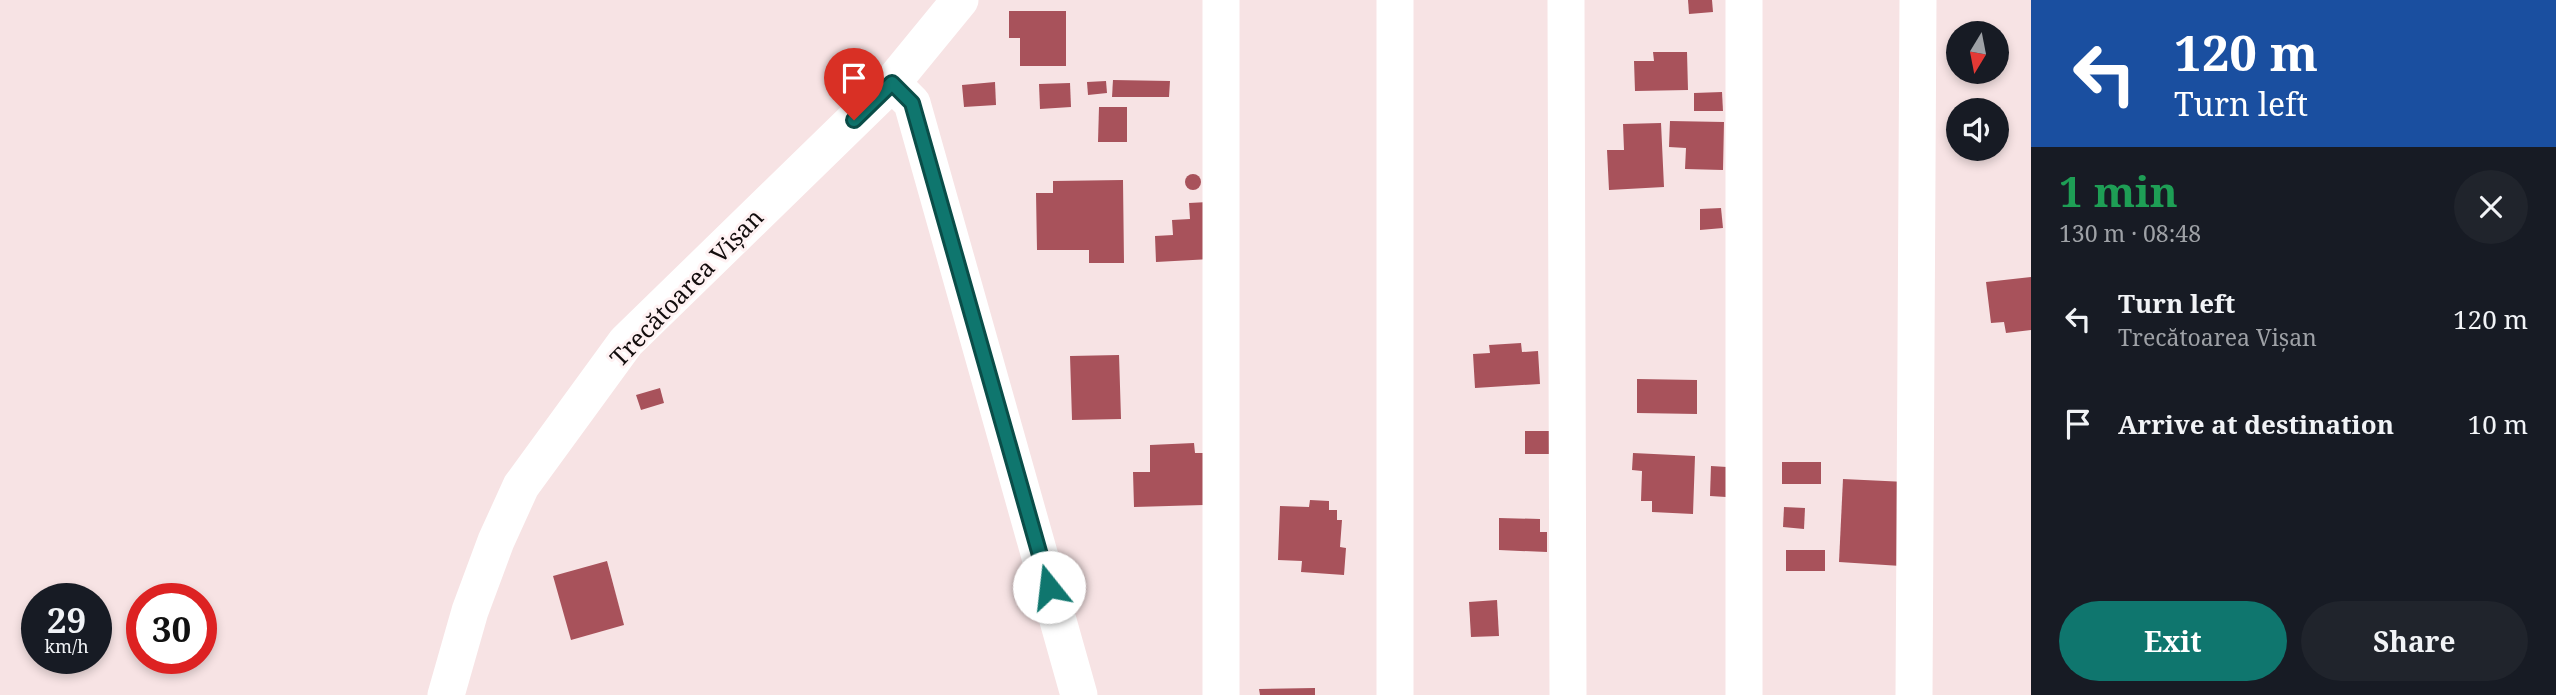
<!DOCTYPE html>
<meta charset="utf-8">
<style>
:root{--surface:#171b24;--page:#20242c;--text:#f1f3f6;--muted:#9ea1a6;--accent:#0f766e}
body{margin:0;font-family:"Noto Serif",serif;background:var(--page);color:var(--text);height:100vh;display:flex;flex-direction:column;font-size:26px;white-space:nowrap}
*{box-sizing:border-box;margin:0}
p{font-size:23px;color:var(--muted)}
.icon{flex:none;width:38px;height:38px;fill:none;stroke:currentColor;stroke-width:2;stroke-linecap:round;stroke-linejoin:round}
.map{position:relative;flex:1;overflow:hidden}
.sheet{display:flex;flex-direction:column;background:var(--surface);width:525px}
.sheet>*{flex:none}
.guide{background:#1a4fa0;color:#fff;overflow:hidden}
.needle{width:46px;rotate:190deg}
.controls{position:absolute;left:1946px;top:21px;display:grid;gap:14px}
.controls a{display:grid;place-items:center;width:63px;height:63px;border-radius:50%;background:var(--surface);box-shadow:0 4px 10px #0003;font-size:35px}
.speed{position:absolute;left:21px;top:583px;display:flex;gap:14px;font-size:35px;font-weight:700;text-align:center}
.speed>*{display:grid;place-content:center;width:91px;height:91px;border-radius:50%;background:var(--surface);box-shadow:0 4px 10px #0003;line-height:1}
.speed small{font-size:18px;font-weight:400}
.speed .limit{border:10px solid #d22;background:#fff;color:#111}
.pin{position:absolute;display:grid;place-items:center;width:60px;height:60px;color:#fff;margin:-72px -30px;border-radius:50% 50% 50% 0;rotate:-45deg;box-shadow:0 0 7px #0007}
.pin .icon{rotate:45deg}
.me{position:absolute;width:77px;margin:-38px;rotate:344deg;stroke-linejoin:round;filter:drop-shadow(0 0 5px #0008)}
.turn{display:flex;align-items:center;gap:24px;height:147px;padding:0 28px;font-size:32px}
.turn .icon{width:91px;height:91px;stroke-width:2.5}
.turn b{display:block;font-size:49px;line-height:60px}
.round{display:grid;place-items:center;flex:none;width:74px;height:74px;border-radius:37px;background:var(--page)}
.overview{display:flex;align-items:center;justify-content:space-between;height:119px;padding:0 28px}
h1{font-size:42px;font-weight:700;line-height:52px;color:#1e9e55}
.button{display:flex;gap:14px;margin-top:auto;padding:14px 28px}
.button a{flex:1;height:80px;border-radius:42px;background:var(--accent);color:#fff;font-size:28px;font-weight:700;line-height:80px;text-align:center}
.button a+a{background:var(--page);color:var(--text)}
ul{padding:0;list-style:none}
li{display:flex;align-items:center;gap:21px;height:105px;padding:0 28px}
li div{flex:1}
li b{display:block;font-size:26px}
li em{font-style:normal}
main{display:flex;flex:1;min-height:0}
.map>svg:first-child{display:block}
</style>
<main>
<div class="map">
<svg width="2031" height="695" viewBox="0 0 2031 695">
<rect width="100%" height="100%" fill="#f7e3e4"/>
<g fill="#a8525b">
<polygon points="1688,0 1712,0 1713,12 1689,14"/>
<polygon points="1009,11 1066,11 1066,66 1020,66 1020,38 1009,38"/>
<polygon points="1653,52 1687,52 1688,90 1635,91 1634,61 1654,61"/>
<polygon points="1113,80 1170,81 1169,97 1112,97"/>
<polygon points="1106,81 1107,93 1088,95 1087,82"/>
<polygon points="995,82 996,105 964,107 962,85"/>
<polygon points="1070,83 1071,107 1040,109 1039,84"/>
<polygon points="1722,92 1723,111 1694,111 1694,93"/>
<polygon points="1099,107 1127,107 1127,142 1098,142"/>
<polygon points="1670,121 1724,122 1723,170 1685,169 1686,148 1669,147"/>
<polygon points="1661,123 1664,187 1609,190 1607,150 1624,150 1623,124"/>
<circle cx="1193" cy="182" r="8"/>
<polygon points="1123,180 1124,263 1089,263 1089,250 1037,250 1036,193 1053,193 1053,181"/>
<polygon points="1208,202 1211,259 1156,262 1155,236 1173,235 1172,220 1190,219 1189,203"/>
<polygon points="1721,208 1723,228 1700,230 1700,209"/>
<polygon points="2031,277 2031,330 2006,333 2004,322 1991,323 1986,282"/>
<polygon points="1521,343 1522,352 1538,351 1540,384 1475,388 1473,354 1490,353 1489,345"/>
<polygon points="1119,355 1121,419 1072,420 1070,356"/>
<polygon points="1637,379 1697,380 1697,414 1637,413"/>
<polygon points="660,388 664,403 641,410 636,395"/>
<rect x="1525" y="431" width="28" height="23"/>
<polygon points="1194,443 1195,453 1203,453 1204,505 1134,507 1133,472 1150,472 1150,445"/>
<polygon points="1633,453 1695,456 1693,514 1652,512 1652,501 1641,501 1642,471 1632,470"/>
<rect x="1782" y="462" width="39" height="22"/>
<polygon points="1711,466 1727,467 1726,497 1710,496"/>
<polygon points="1843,479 1906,482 1901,566 1839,562"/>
<polygon points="1310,500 1329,501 1329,510 1337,510 1337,520 1342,520 1340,547 1346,548 1344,575 1301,572 1302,561 1278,560 1280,506 1309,507"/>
<polygon points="1784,507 1805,508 1804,529 1783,527"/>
<polygon points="1499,518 1540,519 1540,532 1547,532 1547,552 1499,550"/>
<rect x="1786" y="550" width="39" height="21"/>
<polygon points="607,561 624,625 571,640 553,576"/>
<polygon points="1497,600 1499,636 1471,637 1469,602"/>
<polygon points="1315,688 1315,695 1260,695 1259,689"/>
</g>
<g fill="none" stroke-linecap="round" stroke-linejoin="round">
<g stroke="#fff" stroke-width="37">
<polyline points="1395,0 1395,695"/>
<polyline points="1566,0 1568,695"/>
<polyline points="1744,0 1744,695"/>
<polyline points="892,83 912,103 1079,695"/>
<polyline points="446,695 470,611 496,541 521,486 626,342 892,83 960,0"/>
<polyline points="1221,695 1221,0"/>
<polyline points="1914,695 1918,0"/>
</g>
</g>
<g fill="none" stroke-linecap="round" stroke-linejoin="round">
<defs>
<polyline id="route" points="854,120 892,83 912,103 1049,587"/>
</defs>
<use href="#route" stroke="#0a4d48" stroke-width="18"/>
<use href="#route" stroke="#0f766e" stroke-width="12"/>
</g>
<g text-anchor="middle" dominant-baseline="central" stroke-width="6" stroke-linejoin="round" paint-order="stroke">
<g font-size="24" fill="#130d0d" stroke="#fff2f3">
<text transform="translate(686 287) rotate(-46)">Trecătoarea Vișan</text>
</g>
</g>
</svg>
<div class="controls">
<a><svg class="needle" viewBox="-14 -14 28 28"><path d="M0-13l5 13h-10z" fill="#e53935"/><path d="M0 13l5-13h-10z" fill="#9ea1a6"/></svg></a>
<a><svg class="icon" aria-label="sound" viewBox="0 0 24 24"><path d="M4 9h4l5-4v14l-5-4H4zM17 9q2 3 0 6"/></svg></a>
</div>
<div class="speed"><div>29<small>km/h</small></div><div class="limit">30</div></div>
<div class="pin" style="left:854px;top:120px;background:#d93025"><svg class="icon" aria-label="arrive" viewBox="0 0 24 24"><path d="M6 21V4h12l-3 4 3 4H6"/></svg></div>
<svg class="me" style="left:1049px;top:587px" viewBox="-20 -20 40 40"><circle r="19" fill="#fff"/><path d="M0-13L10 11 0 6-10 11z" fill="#0f766e"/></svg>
</div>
<section class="sheet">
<div class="guide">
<div class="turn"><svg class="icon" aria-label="left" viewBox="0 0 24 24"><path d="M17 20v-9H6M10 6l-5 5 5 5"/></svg><div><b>120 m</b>Turn left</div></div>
</div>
<div class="overview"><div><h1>1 min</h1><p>130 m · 08:48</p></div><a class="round"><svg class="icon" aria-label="close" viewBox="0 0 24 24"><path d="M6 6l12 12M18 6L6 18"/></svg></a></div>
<ul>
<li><svg class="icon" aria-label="left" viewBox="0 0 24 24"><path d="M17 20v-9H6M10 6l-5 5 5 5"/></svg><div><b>Turn left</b><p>Trecătoarea Vișan</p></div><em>120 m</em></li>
<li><svg class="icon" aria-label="arrive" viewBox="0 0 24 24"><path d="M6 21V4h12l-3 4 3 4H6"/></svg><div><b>Arrive at destination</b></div><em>10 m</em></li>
</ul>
<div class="button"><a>Exit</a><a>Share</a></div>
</section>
</main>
